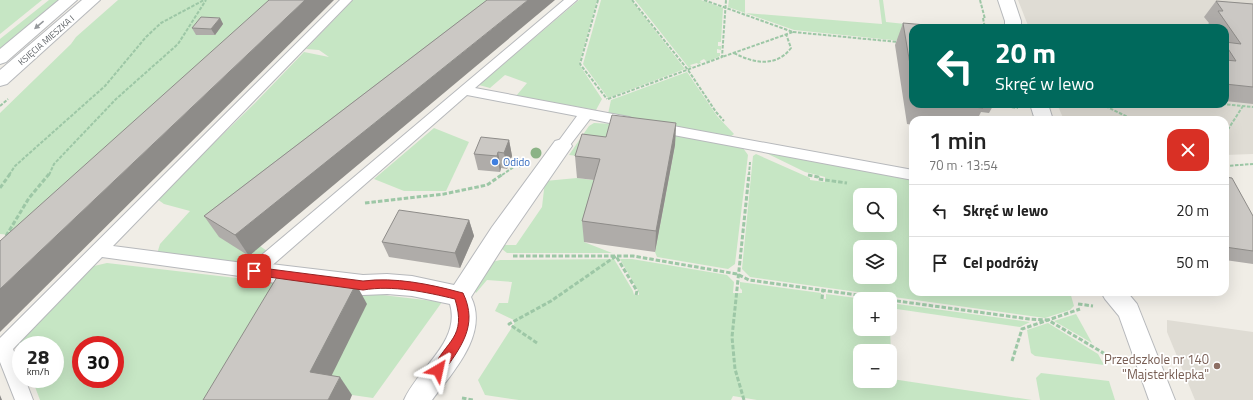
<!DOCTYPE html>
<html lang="pl">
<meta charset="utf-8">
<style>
:root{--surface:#fff;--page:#f2f2f2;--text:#222;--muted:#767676;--line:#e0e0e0}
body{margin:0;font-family:"Titillium Web",sans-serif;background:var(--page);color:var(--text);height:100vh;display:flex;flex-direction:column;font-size:15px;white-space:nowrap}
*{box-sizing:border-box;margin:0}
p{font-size:13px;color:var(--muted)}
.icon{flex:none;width:22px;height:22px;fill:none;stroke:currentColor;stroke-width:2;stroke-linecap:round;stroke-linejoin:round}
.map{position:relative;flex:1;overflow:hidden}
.details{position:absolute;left:909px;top:116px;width:320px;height:180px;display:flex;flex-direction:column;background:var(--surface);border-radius:12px;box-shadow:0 4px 16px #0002}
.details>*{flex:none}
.hud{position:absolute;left:909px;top:24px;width:320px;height:84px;border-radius:12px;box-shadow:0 4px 16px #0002;background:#00695c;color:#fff;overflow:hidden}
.tools{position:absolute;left:853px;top:188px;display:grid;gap:8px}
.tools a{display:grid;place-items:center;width:44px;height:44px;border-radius:8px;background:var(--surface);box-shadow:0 4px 16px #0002;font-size:20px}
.speed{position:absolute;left:12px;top:336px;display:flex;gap:8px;font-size:20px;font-weight:700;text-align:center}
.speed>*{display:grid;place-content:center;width:52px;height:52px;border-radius:50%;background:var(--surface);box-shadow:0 4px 16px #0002;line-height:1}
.speed small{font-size:10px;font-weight:400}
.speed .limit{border:6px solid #d22;background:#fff;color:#111}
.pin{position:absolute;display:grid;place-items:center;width:34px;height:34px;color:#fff;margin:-17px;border-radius:8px;box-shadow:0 2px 6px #0006}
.me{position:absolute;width:44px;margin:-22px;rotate:36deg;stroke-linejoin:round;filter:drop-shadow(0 0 3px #0008)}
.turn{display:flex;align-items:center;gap:14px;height:84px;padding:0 20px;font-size:18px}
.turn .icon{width:52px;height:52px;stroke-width:2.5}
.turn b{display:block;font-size:28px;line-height:34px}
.round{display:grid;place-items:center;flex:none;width:42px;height:42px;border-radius:12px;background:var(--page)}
.headline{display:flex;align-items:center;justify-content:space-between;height:68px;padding:0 20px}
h1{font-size:24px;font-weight:600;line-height:30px}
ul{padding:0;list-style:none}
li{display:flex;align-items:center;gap:12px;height:52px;padding:0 20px;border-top:1px solid var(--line)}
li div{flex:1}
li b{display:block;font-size:15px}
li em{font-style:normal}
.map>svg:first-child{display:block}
</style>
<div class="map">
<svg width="1253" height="400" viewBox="0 0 1253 400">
<rect width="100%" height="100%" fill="#f0ede6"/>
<g fill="#dfdcd4">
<polygon points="1018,0 1253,0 1253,154 1225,155 1225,120 1064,120 1057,104 1225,104 1225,28 1029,28"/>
<polygon points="1167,320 1253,332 1253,400 1195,400 1167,332"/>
</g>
<g fill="#c6e6c4" fill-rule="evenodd">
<polygon points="0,0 42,0 0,34"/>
<polygon points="49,0 61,0 0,50 0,39"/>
<polygon points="118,0 300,0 35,237 0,234 0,113 71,44 76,37"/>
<polygon points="353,0 517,0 260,246 267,251 252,264 157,254 160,244 190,211 164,204 157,199 255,103 304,52 329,57 319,50 306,49"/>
<polygon points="579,0 597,0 579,64 602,99 596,110 516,96 527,83 505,75 490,88 479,85"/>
<polygon points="601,0 631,0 685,69 608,98 583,64"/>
<polygon points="635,0 701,0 723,8 721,42 718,42 718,46 721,46 721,50 717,49 717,53 720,53 720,56 707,62 704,59 700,61 701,63 698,64 697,63 690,65 692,67 689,68"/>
<polygon points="729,0 745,0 745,13 882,24 879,0 883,0 886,22 944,28 913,28 911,42 794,30 728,7"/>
<polygon points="687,72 717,116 734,134 730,137 608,114 611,100"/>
<polygon points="594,123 613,124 743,148 748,155 735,264 728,269 657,257 655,252 675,145 606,159 569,155 589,126"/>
<polygon points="434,128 469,142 446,191 404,191 374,179"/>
<path d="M762 151 913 180V292H1070L1074 306 1070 310 1045 318 750 277 742 269 753 156 756 154 810 178V180L825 182V177L805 172ZM860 195H890V225H860ZM860 247H890V277H860Z"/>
<polygon points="577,178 600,181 584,242 612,253 507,253 502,249 503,245 516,245 542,207 545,181"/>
<path d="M614 259 633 291 634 295H639V292L620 259H632L727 275 734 282 733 293H742V290L740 288V282L821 293V299H826V294L864 299H860V329H890L892 379 1032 400H757L733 396 731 400H519L485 395 478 380 516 321 495 311 499 303H508L512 282 487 280 476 293 474 290 492 262 500 260ZM860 351H890V381H860Z"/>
<path d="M107 263 442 302 373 398 352 395 232 400H40L32 379H55V345H21V354L17 344 85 272 94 266ZM81 345H115V379H81Z"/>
<polygon points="890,303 1030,322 1020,327 890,308"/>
<polygon points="1076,314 1092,343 1054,321"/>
<polygon points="1048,323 1098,354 1104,365 1035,356 1031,353 1027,330"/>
<polygon points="1041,373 1109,381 1115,400 1040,400 1036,378"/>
</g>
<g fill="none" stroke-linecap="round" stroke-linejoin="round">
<defs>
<g id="pedestrian">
<polygon points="340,0 352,0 113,246 251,264 564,0 577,0 475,88 629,117 634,119 636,122 634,125 629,127 590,119 567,149 562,151 557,149 555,146 577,116 467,95 260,276 254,278 102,257 13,349 21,369 21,379 25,379 33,400 15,400 0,362 0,338"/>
<polygon points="657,123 913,170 913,180 652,131 650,128 652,125"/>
</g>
<g id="minor">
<polygon points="998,0 1014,0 1021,21 1021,28 1005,28 1005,21"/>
<polygon points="1030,104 1048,104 1053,120 1035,120"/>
<path d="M562 139 569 141 572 146 508 239 471 297C489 334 453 372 432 400H404C418 368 461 342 450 304L412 296 387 294 363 295 254 280 246 278 243 271 246 264 254 262 363 275 387 274 412 276 454 285 492 227 555 141Z"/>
<polygon points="1101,292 1127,292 1137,304 1175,400 1149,400 1119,316 1105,299"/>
</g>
<g id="tertiary">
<polygon points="59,0 77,0 6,62 0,64 0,49"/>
<polygon points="82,0 100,0 7,84 0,86 0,70"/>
</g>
</defs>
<use href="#pedestrian" stroke="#b7b9bc" stroke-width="2"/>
<use href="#minor" stroke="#b7b9bc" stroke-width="2"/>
<use href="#tertiary" stroke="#b7b9bc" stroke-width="2"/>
<g stroke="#9dc7a6" stroke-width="2" stroke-dasharray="3.5 1.5" stroke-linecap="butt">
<polyline points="598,0 580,64 607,99"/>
<polyline points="632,0 688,70 716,112 724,121"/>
<polyline points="704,0 793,32 722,57"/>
<polyline points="980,0 985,19"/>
<polyline points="983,18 985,28"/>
<polyline points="793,32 898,42"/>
<path d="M734 53C753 63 776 68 791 48L786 34"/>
<polyline points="608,99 722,57 726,0"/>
<polyline points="987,104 1018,108"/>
<polyline points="1101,104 1134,120"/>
<polyline points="1222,104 1253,107"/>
<polyline points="0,106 8,99"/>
<polyline points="1225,134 1243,106"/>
<polyline points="1225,166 1253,164"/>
<polyline points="9,175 15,166 105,86 146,37 161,23 204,0"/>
<polyline points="49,175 54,164 116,99 178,44 206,0"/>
<polyline points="502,175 515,166 521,167"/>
<polyline points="749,175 750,162"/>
</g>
<g stroke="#9dc7a6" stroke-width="3" stroke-dasharray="4.5 2" stroke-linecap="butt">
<polyline points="808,175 818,177 818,179 847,183"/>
<polyline points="0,188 10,174"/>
<polyline points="365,203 444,194 487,185 503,174"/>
<polyline points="6,236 29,198 49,174"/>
<polyline points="513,256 633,256 737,274 749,280 886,299"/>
<polyline points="822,299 823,290"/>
<polyline points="890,300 1029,319 1048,320 1105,354"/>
<polyline points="1078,304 1093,306"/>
<polyline points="537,343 509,324 551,301 616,256 637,291 636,295"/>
<polyline points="1012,361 1022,329 1080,309"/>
<polyline points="462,398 473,400"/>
<polyline points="744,400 735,369 732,337 749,174"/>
</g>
<use href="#pedestrian" fill="#fff" fill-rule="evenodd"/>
<use href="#minor" fill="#fff" fill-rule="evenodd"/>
<use href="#tertiary" fill="#fff" fill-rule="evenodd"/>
</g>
<circle fill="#8bb386" cx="536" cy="153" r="5.5"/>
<g fill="#afaca9">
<polygon points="487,0 249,256 219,237 204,216"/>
<polygon points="1216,1 1253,4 1253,104 1225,101 1225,28 1207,28 1206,27 1209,23 1204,17"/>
<polygon points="220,18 223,24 215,35 196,35 192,28"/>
<polygon points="903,23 913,28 913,104 994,104 989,113 981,112 977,120 913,120 913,125 907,124 895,45"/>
<polygon points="676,123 675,145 655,252 584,242 582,221 594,180 577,178 575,156 606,137"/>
<polygon points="509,140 512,156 507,169 501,168 500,172 478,170 474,154"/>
<polygon points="1225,177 1253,216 1253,264 1225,260"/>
<polygon points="469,220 474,236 460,268 389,257 382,242"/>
</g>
<g fill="#8e8c89">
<polygon points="305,0 334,0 0,332 0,289"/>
<polygon points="528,0 555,0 249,256 235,235"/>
<polygon points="220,18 223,24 215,35 211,29"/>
<polygon points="676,123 675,145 655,252 656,231"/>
<polygon points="509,140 512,156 507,169 504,153"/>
<polygon points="498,152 501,168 500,172 497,156"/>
<polygon points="469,220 474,236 460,268 455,253"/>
<polygon points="356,284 367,304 324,391 310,372"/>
<polygon points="340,377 352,395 350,400 328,400"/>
<polygon points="0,395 2,400 0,400"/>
</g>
<g fill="#cbc8c4" stroke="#8e8c89">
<polygon points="269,0 305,0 0,289 0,241"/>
<polygon points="487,0 528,0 235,235 204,216"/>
<polygon points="1216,1 1253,4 1253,87 1225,84 1225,60 1236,61 1225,44 1225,42 1241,44 1218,11 1223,11"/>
<polygon points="201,17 220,18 211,29 192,28"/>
<polygon points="903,23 961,28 913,28 913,82"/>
<polygon points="939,104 981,104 983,108"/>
<polygon points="612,115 676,123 656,231 582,221 600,159 575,156 582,134 606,137"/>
<polygon points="481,137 509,140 504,153 498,152 497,156 474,154"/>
<polygon points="1225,177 1232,178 1253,216 1253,251 1225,247"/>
<polygon points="399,210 469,220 455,253 382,242"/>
<polygon points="280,272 356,284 310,372 340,377 328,400 203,400"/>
</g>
<defs><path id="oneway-solid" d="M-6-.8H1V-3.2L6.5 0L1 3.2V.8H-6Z"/></defs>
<use fill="#96999c" href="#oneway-solid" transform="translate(39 25) rotate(140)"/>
<path fill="#e53837" stroke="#952424" d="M254 267 363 281C395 277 429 284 459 292L463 293C479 326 460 348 442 374L438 375 434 374 432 370C446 340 467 338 455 299 426 292 393 285 363 290L254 275 250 274 249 271 250 269Z"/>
<circle fill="#3f7fe0" stroke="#fff" stroke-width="1.5" cx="495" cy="162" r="4"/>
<circle fill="#8d6e63" stroke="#fff" stroke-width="1.5" cx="1217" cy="366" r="4"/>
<g text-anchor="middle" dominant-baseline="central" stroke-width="3.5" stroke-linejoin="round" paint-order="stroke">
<g font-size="9" fill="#5e6266" stroke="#fff">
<text transform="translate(46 40) rotate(-41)">KSIĘCIA MIESZKA I</text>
</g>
<g font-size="11" fill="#366cbe" stroke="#fff" text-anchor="start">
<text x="503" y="162">Odido</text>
</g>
<g font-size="13" fill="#785e54" stroke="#fff" text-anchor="end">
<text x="1209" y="359">Przedszkole nr 140<tspan x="1209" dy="15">"Majsterklepka"</tspan></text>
</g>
</g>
</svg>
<div class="tools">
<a><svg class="icon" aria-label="search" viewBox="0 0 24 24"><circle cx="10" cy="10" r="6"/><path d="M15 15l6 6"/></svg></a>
<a><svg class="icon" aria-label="layers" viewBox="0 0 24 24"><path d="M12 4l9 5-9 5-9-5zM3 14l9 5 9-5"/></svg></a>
<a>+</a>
<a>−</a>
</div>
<div class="speed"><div>28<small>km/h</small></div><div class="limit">30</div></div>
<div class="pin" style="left:254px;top:271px;background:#d93025"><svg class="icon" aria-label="arrive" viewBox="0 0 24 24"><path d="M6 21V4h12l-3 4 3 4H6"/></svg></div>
<svg class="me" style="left:438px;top:370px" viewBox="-20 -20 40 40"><path d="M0-17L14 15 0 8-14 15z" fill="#e53837" stroke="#fff" stroke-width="4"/></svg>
<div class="hud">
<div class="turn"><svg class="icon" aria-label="left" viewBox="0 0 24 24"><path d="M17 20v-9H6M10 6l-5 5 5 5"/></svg><div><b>20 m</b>Skręć w lewo</div></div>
</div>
<section class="details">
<div class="headline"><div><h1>1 min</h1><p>70 m · 13:54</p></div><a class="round" style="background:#d93025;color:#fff"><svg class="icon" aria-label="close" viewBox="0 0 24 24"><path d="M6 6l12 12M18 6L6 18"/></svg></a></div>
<ul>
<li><svg class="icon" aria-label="left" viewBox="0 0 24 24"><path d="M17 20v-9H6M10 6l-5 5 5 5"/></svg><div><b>Skręć w lewo</b></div><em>20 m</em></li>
<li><svg class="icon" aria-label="arrive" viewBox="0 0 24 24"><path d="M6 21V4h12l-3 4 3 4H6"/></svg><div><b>Cel podróży</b></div><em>50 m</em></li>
</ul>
</section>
</div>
